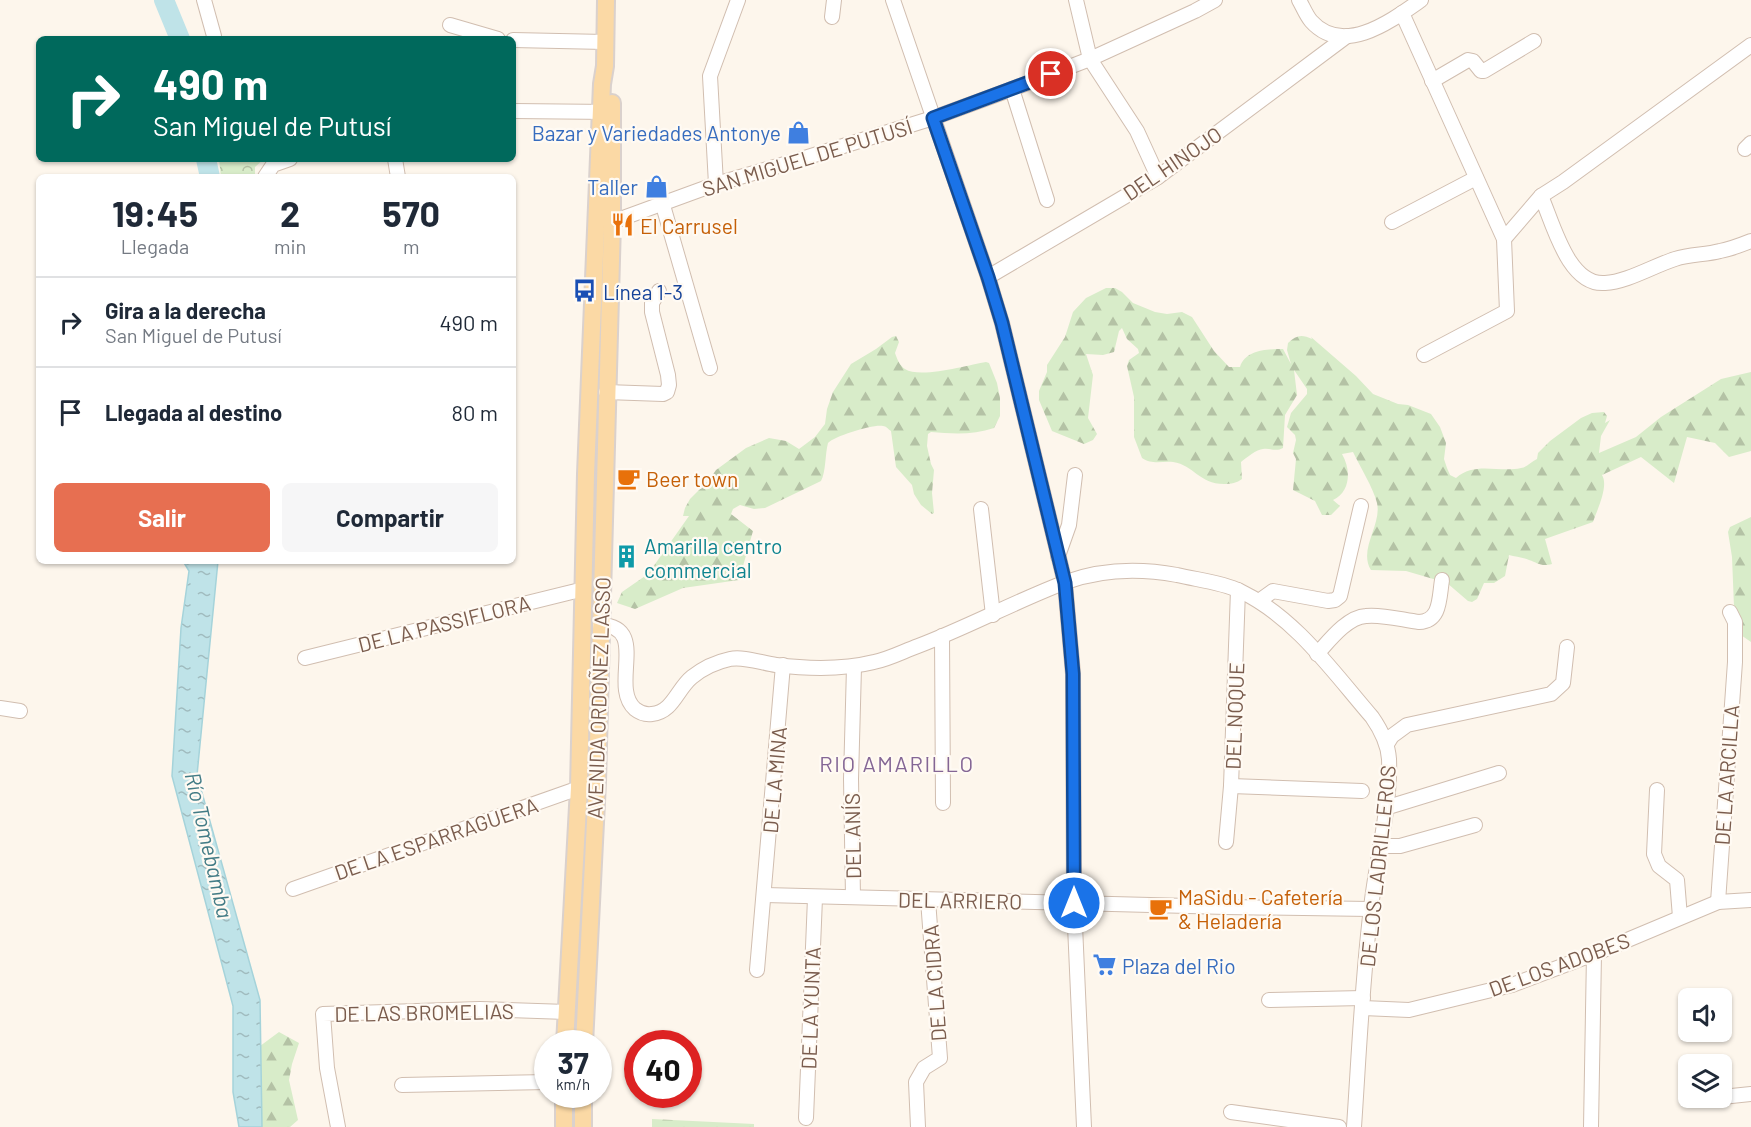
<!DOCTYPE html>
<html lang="es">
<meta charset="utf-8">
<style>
:root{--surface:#fff;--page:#f6f6f7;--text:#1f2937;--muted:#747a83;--line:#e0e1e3;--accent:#e76f51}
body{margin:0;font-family:Barlow,sans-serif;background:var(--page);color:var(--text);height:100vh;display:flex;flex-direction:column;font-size:22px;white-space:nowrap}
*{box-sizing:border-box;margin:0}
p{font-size:20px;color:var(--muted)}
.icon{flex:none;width:33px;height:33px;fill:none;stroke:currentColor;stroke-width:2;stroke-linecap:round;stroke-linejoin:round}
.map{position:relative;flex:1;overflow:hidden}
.panel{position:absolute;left:36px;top:174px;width:480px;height:390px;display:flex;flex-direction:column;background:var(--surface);border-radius:9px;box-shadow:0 2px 4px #0004}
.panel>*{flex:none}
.top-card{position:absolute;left:36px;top:36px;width:480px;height:126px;border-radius:9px;box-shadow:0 2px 4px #0004;background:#00695c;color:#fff;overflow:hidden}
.buttons{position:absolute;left:1678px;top:988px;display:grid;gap:12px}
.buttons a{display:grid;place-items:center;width:54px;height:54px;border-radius:9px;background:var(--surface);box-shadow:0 2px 4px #0004;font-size:30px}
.speed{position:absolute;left:534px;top:1030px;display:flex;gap:12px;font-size:30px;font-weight:700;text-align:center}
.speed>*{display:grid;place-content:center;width:78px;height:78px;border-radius:50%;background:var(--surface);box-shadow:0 2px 4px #0004;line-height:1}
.speed small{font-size:15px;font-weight:400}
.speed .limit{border:9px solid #d22;background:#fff;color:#111}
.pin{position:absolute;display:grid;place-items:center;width:51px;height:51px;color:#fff;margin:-26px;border:3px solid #fff;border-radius:50%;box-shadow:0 2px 6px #0007}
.me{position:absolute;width:66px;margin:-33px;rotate:0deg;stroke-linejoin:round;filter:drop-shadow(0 0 4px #0008)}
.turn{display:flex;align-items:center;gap:21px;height:126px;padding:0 18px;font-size:27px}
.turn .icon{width:78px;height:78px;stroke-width:2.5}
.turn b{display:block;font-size:42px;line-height:51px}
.eta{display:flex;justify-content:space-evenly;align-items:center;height:102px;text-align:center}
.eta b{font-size:36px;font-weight:700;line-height:42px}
.primary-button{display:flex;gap:12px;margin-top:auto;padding:12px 18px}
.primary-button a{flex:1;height:69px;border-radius:9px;background:var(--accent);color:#fff;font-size:24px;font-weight:700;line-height:69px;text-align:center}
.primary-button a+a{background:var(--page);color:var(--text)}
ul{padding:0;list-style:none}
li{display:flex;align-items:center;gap:18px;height:90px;padding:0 18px;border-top:2px solid var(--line)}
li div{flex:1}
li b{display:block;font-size:22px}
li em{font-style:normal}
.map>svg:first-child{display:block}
</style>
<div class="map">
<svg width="1751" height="1127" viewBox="0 0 1751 1127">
<defs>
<pattern id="forest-firs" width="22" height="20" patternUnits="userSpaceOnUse" patternTransform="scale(1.5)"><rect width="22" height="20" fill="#d8ecc9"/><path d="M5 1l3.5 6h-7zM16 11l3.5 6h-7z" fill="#b4c2a5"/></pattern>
<pattern id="park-crowns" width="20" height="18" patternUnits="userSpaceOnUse" patternTransform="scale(1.5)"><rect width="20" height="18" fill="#d8ecc9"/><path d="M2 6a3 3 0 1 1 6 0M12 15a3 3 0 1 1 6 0" fill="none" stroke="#b4c2a5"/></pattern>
<pattern id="water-ripples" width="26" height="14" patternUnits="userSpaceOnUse" patternTransform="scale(1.5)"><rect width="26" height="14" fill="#bfe3e8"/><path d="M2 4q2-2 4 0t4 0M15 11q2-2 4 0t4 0" fill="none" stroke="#a0bbbe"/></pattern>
</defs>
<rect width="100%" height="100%" fill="#fdf6ec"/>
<g fill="url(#forest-firs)">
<path d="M1106 288H1115L1122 292 1133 303 1155 312 1167 314 1182 312 1192 317 1214 351 1229 367H1240C1245 350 1267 349 1283 349L1291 364 1287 350 1288 343C1296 335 1302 334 1312 339L1311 337 1356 376 1373 394 1398 404 1408 405 1431 414 1440 427 1446 443 1444 459 1447 468 1450 475 1456 478C1475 461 1499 473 1521 468 1527 467 1531 462 1537 459L1538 453 1550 441 1581 418 1592 413 1604 412 1607 416 1605 423 1610 420 1601 436 1599 453 1636 437 1661 417 1721 379 1751 372V451L1729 457 1715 443 1687 437 1674 483 1641 457 1602 475C1609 486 1597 510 1593 522L1545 539 1552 564C1541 567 1538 563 1529 560 1523 557 1515 557 1509 555L1505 576 1494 583H1484L1477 599 1472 602 1468 601 1447 583 1406 571 1371 570C1358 549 1382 525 1377 503 1373 487 1360 467 1353 452L1342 454C1351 469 1351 492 1333 500L1340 506 1331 515H1322L1315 501 1293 490 1296 459 1293 453 1296 440 1295 435 1287 427 1291 413 1307 394V389L1294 370 1297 395 1285 415 1283 448C1276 452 1271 448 1263 449 1257 449 1246 458 1241 462L1242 479C1237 483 1231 484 1224 484 1199 484 1194 465 1173 462 1161 461 1153 465 1142 458L1134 437V397L1127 366 1129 360 1139 353 1138 349 1127 339 1122 328 1119 331 1114 352 1103 355 1086 354 1093 375 1088 418 1097 434 1093 440 1084 444 1052 431 1039 400V391L1047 372V365L1065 337 1073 312 1086 298Z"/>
<path d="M896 336 899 342 895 353C897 359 900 366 905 369 920 379 968 365 986 362L989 363 997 383 1000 398V416L994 428C974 435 953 434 931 432L928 434 927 446 931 464 934 470 932 493 934 513 932 514 921 505 914 494 912 485 896 467 891 431C888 429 886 426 883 426 873 424 835 436 828 443 825 454 826 472 821 481L765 508 754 509 740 505 733 509 731 514 753 531 739 580 683 588 635 609 617 603 622 592 648 574 689 516H683L685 508 690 499 709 480 716 470 746 448 769 438 786 441 799 449 815 437 825 424 827 409 833 392 851 364 876 349 892 337Z"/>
<polygon points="1751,517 1751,642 1738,633 1734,607 1732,557 1728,532 1730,527"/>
<polygon points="279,1032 299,1043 292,1064 289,1080 298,1120 290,1127 254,1127 256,1049"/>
<polygon points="652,1119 754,1124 754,1127 652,1127"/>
</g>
<polygon fill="url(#park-crowns)" points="219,159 264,159 255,167 255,177 221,177"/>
<polygon fill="url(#water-ripples)" stroke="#a5d3da" stroke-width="1.5" points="183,561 218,561 197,775 260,1000 262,1127 239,1127 233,1092 233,1006 172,776 181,628 189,571"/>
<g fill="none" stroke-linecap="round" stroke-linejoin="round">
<g stroke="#bfe3e8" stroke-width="20">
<polyline points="164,0 180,39"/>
<polyline points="206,159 210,177"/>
</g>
<defs>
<g id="minor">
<polyline points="204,0 214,36"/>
<polyline points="893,0 988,277 1002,323 1065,583 1073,674 1074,903 1084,1127"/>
<polyline points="1076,0 1090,59 1137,131 1158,177"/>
<path d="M1299 0C1303 7 1306 15 1311 21 1343 57 1391 21 1421 0"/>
<polyline points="1402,13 1504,239 1507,311 1424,355"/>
<polyline points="832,17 834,0"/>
<polyline points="450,25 498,39"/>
<polyline points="513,40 605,42"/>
<polyline points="1432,81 1468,60 1473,61 1481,71 1484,71 1534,41"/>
<polyline points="1012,89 1047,200"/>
<polyline points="513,111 610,112"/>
<polyline points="1745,149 1751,143"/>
<polyline points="395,159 398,177"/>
<polyline points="265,177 273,165 290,159"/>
<polyline points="716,184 710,76 738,0"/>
<polyline points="1541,196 1563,182 1751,45"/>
<polyline points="662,202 710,368"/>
<polyline points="1392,222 1476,178"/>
<polyline points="604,223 612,222 716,184 795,161 933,118 1012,89 1090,59 1195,11 1215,0"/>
<path d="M1504 239 1541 196C1553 223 1568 286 1605 283 1627 282 1653 266 1675 259 1690 254 1705 255 1720 251 1731 249 1741 245 1751 241"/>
<polyline points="988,277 1158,177 1347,36"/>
<polyline points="606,392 663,394 667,392 669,385 668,375 652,312 652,303 659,291"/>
<polyline points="981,509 993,615"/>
<polyline points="1058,556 1069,525 1075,475"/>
<polyline points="1259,601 1273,591 1328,601 1335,600 1340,596 1361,506"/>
<path d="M600 625C650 626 609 686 635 709 640 713 645 715 652 714 673 712 677 689 692 677 702 669 716 662 730 659 743 656 762 663 776 665 809 669 842 670 874 662 889 659 904 651 918 646 968 627 1016 601 1066 582 1102 569 1139 568 1177 575 1198 580 1221 582 1240 591 1295 617 1333 672 1372 717 1381 730 1388 743 1389 759 1391 806 1376 861 1371 908 1362 981 1359 1054 1354 1127"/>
<polyline points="942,636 943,803"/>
<path d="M1317 654C1329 641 1347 617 1366 616 1381 614 1403 620 1419 622 1441 621 1439 598 1442 580"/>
<polyline points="305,658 584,589"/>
<polyline points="0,708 20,711"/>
<polyline points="1387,744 1392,736 1407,725 1551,694 1563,683 1567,647"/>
<polyline points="1231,786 1362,791"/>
<polyline points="1657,790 1654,854 1659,866 1677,880 1680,917"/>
<polyline points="1385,808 1499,773"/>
<polyline points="1226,842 1231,786 1238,590"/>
<polyline points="1380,846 1400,846 1475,825"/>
<polyline points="293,889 579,788"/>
<polyline points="765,895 1227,907 1370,909"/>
<polyline points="853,897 851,779 854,667"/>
<polyline points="1718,902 1735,662 1735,622 1730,612"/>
<polyline points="757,970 783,665"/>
<polyline points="1269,1000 1363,998"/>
<polyline points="1363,1008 1409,1010 1512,985 1594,954 1718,902 1751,900"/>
<polyline points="402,1085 548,1082"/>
<polyline points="1722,1097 1751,1094"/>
<polyline points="1692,1100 1709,1098"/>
<polyline points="1231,1112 1339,1127"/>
<polyline points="806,1118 815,898"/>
<polyline points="338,1127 327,1068 323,1014 480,1009 567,1012"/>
<polyline points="918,1127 916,1082 924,1068 940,1058 928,900"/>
<polyline points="1591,1127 1594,954"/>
</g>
<g id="major">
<polyline points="565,1044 579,788 586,474 602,84 605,66 606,0"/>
<polyline points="584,1044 597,782 612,222 612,103"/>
<polyline points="564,1095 564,1127"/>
<polyline points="583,1127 583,1095"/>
</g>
</defs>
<use href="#minor" stroke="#d1beb0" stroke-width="16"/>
<use href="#major" stroke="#dad1cd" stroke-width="20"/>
<use href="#minor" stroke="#fff" stroke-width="14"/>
<use href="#major" stroke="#fbd9a5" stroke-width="16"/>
</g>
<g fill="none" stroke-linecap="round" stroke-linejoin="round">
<defs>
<polyline id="route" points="1051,74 933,118 988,277 1002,323 1065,583 1073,674 1074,903"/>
</defs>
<use href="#route" stroke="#114b97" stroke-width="15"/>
<use href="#route" stroke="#1a73e8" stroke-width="10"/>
</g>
<defs>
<symbol id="shop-bare" viewBox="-9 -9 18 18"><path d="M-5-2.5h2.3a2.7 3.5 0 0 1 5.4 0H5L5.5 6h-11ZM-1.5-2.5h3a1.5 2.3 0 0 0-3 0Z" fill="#3f7fe0" stroke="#fffaf3" stroke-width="2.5" paint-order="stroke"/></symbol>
<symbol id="restaurant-bare" viewBox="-9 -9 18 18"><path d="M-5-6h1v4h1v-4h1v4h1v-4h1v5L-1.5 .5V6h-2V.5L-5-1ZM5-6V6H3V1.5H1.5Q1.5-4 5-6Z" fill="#e8710a" stroke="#fffaf3" stroke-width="2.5" paint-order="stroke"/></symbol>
<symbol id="bus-bare" viewBox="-9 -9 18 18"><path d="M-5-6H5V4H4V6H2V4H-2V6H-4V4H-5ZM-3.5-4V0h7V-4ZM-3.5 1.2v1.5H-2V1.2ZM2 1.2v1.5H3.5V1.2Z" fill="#1a4fb4" stroke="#fffaf3" stroke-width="2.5" paint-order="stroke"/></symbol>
<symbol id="cafe-bare" viewBox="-9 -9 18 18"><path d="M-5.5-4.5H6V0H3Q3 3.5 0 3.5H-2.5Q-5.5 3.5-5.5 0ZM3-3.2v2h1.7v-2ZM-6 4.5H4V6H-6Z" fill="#e8710a" stroke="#fffaf3" stroke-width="2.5" paint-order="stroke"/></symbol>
<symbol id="building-bare" viewBox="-9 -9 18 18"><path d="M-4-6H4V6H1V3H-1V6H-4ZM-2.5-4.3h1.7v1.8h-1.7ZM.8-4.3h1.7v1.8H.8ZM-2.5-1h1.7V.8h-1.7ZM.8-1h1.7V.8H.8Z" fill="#0f9aa8" stroke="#fffaf3" stroke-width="2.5" paint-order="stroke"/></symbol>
<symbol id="supermarket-bare" viewBox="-9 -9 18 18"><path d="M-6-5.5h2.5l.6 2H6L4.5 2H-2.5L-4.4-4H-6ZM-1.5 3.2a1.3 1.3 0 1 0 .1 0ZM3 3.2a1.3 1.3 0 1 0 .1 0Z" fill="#3f7fe0" stroke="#fffaf3" stroke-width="2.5" paint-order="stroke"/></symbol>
</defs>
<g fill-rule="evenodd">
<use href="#shop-bare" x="782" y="116" width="33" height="33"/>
<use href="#shop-bare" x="640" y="170" width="33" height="33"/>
<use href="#restaurant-bare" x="606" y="208" width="33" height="33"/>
<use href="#bus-bare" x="568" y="274" width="33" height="33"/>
<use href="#cafe-bare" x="612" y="462" width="33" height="33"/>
<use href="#building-bare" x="610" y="540" width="33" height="33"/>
<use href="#cafe-bare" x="1144" y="892" width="33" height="33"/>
<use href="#supermarket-bare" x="1088" y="948" width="33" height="33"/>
</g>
<g text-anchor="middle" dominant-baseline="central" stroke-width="4.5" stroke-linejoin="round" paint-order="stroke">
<g font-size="21" fill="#366cbe" stroke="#fffaf3" text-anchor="end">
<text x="781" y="132">Bazar y Variedades Antonye</text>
<text x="638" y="186">Taller</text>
<text x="1122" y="965" text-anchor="start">Plaza del Rio</text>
</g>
<g font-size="21" fill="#7a5c4d" stroke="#fffaf3">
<text transform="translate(807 157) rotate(-17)">SAN MIGUEL DE PUTUSÍ</text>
<text transform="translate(1172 163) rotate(-34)">DEL HINOJO</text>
<text transform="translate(444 623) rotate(-14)">DE LA PASSIFLORA</text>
<text transform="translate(598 698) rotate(-88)">AVENIDA ORDOÑEZ LASSO</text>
<text transform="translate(1234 716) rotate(-88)">DEL NOQUE</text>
<text transform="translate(1726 775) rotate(-86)">DE LA ARCILLA</text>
<text transform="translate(774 780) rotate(-85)">DE LA MINA</text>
<text transform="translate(852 836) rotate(-91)">DEL ANÍS</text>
<text transform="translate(436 838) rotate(-19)">DE LA ESPARRAGUERA</text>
<text transform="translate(1377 866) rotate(-84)">DE LOS LADRILLEROS</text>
<text transform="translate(960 900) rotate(1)">DEL ARRIERO</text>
<text transform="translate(1559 964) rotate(-20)">DE LOS ADOBES</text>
<text transform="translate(934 983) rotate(-94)">DE LA CIDRA</text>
<text transform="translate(810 1008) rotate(-88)">DE LA YUNTA</text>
<text transform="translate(424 1012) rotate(-1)">DE LAS BROMELIAS</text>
</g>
<g font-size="21" fill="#c56008" stroke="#fffaf3" text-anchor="start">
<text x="640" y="225">El Carrusel</text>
<text x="646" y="478">Beer town</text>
<text x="1178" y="896">MaSidu - Cafetería<tspan x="1178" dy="24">&amp; Heladería</tspan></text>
</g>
<g font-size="21" fill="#164399" stroke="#fffaf3" text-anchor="start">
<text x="603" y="291">Línea 1-3</text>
</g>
<g font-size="21" fill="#0d838f" stroke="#fffaf3" text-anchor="start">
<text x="644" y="545">Amarilla centro<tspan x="644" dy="24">commercial</tspan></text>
</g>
<g font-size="22" letter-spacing="1.5" fill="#846695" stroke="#fffaf3">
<text x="897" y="763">RIO AMARILLO</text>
</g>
<g font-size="22" font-style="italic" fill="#437c86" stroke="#fffaf3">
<text transform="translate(210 845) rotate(77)">Río Tomebamba</text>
</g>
</g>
</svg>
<div class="buttons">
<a><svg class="icon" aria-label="sound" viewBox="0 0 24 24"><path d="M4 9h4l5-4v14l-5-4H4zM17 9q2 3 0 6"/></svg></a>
<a><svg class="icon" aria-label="layers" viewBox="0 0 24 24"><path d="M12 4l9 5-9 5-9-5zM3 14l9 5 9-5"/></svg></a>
</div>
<div class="speed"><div>37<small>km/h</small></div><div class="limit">40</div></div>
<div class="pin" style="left:1051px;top:74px;background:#d93025"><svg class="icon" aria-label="arrive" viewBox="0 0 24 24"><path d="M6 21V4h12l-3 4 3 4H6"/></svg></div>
<svg class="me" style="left:1074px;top:903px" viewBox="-20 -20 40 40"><circle r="17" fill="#1a73e8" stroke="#fff" stroke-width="3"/><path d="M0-11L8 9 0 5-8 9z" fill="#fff"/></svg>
<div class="top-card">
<div class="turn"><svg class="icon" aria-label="right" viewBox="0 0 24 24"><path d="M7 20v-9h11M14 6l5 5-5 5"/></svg><div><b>490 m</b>San Miguel de Putusí</div></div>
</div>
<section class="panel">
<div class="eta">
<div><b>19:45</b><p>Llegada</p></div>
<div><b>2</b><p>min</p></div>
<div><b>570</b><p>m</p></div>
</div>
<ul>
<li><svg class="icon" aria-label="right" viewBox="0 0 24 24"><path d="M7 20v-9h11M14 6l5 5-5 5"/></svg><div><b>Gira a la derecha</b><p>San Miguel de Putusí</p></div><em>490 m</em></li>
<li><svg class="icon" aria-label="arrive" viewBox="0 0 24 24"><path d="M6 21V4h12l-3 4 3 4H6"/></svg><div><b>Llegada al destino</b></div><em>80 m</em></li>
</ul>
<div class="primary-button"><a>Salir</a><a>Compartir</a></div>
</section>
</div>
